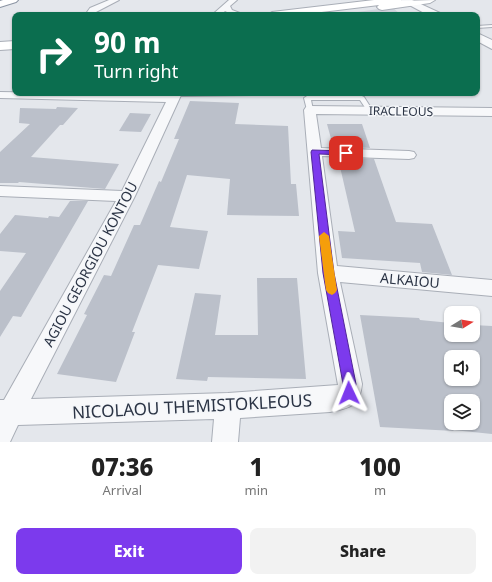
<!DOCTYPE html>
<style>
:root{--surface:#fff;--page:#f2f2f2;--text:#222;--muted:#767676;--accent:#7c3aed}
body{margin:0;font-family:"Noto Sans",sans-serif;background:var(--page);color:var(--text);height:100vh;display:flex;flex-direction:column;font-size:15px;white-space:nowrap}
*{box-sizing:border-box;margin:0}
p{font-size:13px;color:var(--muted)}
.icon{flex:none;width:22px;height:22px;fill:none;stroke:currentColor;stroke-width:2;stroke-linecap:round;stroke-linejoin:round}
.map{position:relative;height:442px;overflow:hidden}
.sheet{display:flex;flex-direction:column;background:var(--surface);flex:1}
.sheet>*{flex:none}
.guide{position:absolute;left:12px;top:12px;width:468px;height:84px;border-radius:8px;box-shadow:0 1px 3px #0004;background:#0b6e4f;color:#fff;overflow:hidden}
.needle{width:26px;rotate:79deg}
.fabs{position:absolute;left:444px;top:306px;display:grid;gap:8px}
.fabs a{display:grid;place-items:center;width:36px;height:36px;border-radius:8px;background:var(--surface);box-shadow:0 1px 3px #0004;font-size:20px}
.pin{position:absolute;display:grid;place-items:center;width:34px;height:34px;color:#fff;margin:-17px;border-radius:8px;box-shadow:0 2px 6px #0006}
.me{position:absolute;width:44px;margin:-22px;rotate:358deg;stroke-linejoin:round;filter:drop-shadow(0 0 3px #0008)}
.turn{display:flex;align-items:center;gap:14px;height:84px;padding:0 16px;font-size:18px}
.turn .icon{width:52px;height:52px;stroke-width:2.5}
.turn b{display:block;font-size:28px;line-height:34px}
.eta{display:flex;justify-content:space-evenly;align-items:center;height:68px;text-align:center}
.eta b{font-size:24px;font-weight:800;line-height:28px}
.primary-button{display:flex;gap:8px;margin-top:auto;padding:8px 16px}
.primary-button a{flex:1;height:46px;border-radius:8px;background:var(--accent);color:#fff;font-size:16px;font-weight:800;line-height:46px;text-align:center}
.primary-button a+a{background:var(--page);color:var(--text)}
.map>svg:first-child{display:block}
</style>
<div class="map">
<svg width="492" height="442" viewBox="0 0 492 442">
<rect width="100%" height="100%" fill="#e4e7ec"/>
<polygon fill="#d2d6de" points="392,7 401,15 337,15"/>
<g fill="#bbc0ca" fill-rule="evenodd">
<polygon points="190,101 239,103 235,124 288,126 291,184 296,184 299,216 227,215 230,179 187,175 170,227 208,231 199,269 158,265 132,332 135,332 116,382 57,374 87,315 84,314 104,275 111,276 134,225 140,225 159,181 161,182 179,139 174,139"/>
<polygon points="57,107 78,108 63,125 60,125 31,157 119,164 105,189 19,182 18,183 0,183 0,152 30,124 19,123 20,108 56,109"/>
<polygon points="130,113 151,114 141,132 119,131"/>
<polygon points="327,124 362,124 370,148 333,146"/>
<polygon points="338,158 374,159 396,222 432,224 452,275 422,272 420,263 342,258 338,231 355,232"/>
<polygon points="70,201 88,201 21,317 13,316 0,337 0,291 26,253 0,251 0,234 15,215 48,218 49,216 59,217"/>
<polygon points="257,278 297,278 306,379 208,377 207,381 176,379 195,293 221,295 215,335 258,335"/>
<path d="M360 315 419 318 420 320 451 323V335H473V325L492 326V434L453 430 454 431 380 427ZM451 357H473V379H451ZM451 401H473V423H451Z"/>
</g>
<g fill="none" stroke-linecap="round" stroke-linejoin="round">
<defs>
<g id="service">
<polygon points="492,25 492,27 477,28 477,26"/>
<polygon points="174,93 255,93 252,95 176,96 174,95"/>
<polygon points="307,96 362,96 364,97 373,111 368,112 360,100 311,100 313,110 310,112 307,110 304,98"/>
</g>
<g id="minor">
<polygon points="109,0 119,0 96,12 93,15 85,15 90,8"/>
<polygon points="229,0 237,0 230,6 232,10 245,15 233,15 225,11 221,15 212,15"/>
<path d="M0 92 169 95 170 93H182L135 196 31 399 228 393 338 385 318 273 304 110 306 107 310 106 492 108V116L316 114 321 148 409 151 414 152 416 155 414 158 409 159 322 156 337 266 492 280V296L340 282 362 384C360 406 350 408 330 412L240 418 238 442H212L214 419 18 425 10 442H0V400H4L116 201 0 196V186L122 191 166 102 0 98Z"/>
</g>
<g id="tertiary">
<polygon points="400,0 412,0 440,13 441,15 428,15"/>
<polygon points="477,33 492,40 492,49 477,41"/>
</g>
<g id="secondary">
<polygon points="374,0 402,0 401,1 435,0 430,3 382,10 379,9 377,7 379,5 297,15 267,15 272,12"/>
<polygon points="15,41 15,49 0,50 0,42"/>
</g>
<polygon id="trunk" points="3,0 18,0 16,2 0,7 0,1"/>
</defs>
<use href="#service" stroke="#a9aeb7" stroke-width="2"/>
<use href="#minor" stroke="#a9aeb7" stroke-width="2"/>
<use href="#tertiary" stroke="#a9aeb7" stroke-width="2"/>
<use href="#secondary" stroke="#a9aeb7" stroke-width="2"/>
<use href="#trunk" stroke="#8b94a3" stroke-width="2"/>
<use href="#service" fill="#f7f8fa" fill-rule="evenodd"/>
<use href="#minor" fill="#f7f8fa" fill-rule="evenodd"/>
<use href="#tertiary" fill="#f7f8fa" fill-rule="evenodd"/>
<use href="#secondary" fill="#fff" fill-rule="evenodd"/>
<use href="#trunk" fill="#fff" fill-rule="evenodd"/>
</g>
<polygon fill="#7c3aed" stroke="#51269a" points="312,150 346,151 350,153 346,155 319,154 334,273 356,384 353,398 349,400 344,398 342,393 343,384 323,273 311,152"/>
<polygon fill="#f59e0b" points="324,232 329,236 337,290 335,293 332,295 328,293 326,290 319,236"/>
<g text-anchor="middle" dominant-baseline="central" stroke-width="3" stroke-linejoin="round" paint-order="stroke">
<g font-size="12" fill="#2b3445" stroke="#f4f6f9">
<text transform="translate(401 111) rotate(1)">IRACLEOUS</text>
</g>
<g font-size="14" fill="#2b3445" stroke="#f4f6f9">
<text transform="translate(90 264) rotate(-62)">AGIOU GEORGIOU KONTOU</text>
<text transform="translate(410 280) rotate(5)">ALKAIOU</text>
</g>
<g font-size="17" fill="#2b3445" stroke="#f4f6f9">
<text transform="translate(192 406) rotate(-3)">NICOLAOU THEMISTOKLEOUS</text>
</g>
</g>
</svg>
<div class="fabs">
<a><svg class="needle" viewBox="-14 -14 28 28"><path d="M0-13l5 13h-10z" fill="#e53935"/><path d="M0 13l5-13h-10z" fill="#767676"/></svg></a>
<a><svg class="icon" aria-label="sound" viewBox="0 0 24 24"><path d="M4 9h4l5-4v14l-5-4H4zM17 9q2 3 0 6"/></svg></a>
<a><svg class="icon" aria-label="layers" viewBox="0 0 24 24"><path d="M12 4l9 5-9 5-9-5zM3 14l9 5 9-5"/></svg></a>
</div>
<div class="pin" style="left:346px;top:153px;background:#d93025"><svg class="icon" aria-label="arrive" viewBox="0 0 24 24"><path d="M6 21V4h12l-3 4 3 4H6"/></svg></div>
<svg class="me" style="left:349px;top:393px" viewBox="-20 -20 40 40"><path d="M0-17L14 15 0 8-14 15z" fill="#7c3aed" stroke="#fff" stroke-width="4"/></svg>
<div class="guide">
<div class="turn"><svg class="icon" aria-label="right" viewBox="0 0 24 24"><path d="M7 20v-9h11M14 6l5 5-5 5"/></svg><div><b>90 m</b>Turn right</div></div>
</div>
</div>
<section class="sheet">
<div class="eta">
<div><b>07:36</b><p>Arrival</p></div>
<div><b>1</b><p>min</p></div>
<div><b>100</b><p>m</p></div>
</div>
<div class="primary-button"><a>Exit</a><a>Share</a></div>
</section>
